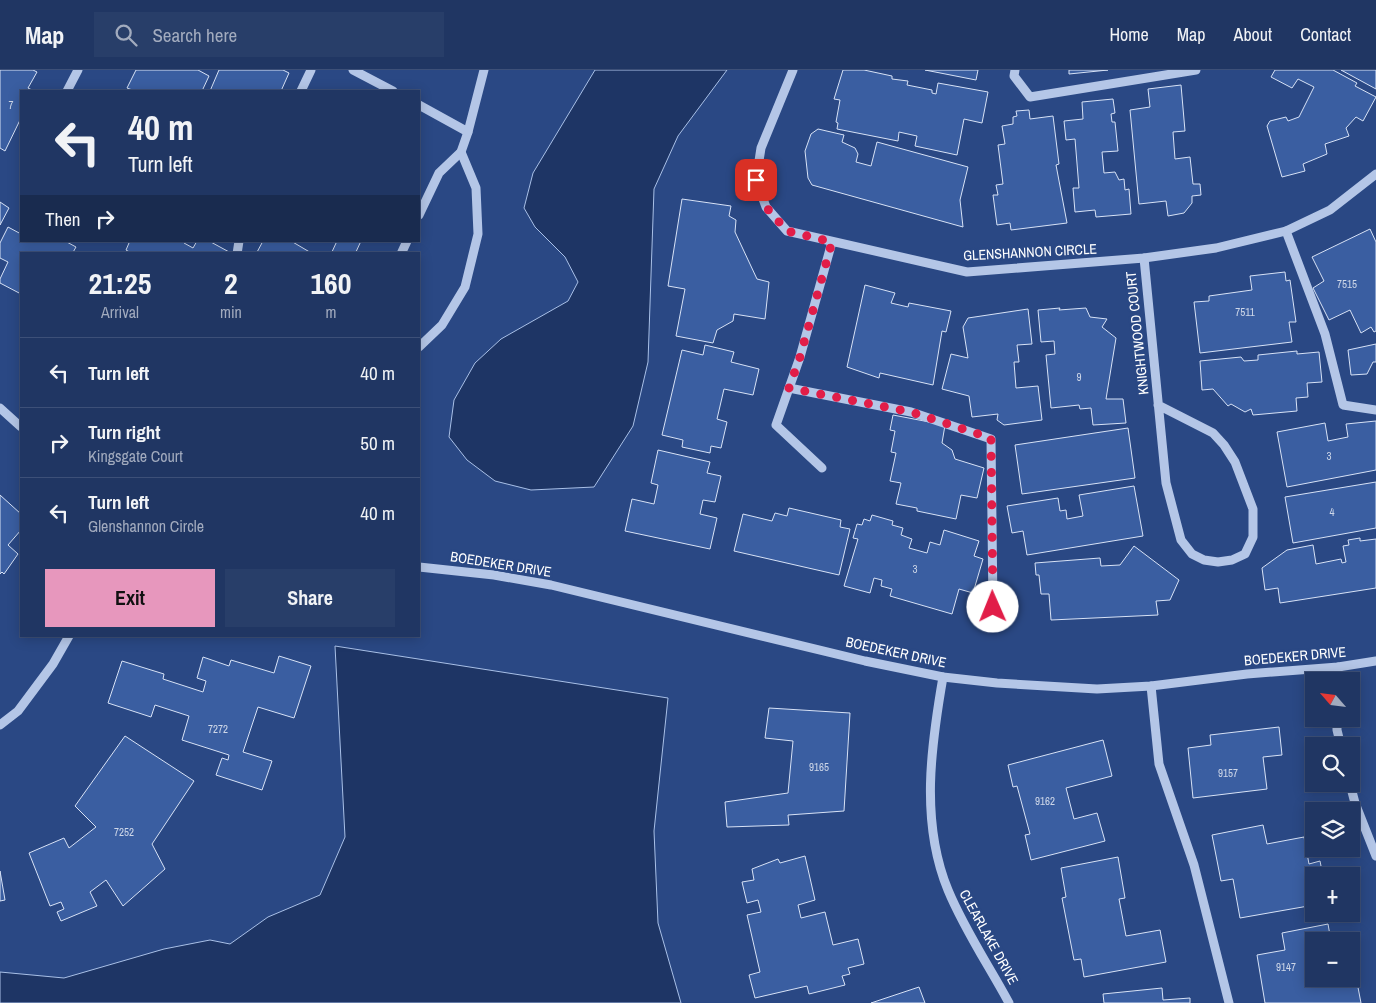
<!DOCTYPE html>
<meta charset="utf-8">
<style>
:root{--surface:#203663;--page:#283e69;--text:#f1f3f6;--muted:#a2abbe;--line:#3d5078;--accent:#e797bd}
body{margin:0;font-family:"Archivo Narrow",sans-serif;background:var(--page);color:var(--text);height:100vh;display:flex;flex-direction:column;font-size:19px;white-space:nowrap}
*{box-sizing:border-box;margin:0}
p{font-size:16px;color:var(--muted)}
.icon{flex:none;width:28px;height:28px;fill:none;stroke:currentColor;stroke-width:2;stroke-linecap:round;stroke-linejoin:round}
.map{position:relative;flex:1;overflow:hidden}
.sheet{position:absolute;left:20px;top:182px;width:400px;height:385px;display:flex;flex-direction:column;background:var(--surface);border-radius:0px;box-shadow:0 2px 12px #0003,0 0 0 1px var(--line)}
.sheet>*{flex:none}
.guide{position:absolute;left:20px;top:20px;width:400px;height:152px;border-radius:0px;box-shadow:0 2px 12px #0003,0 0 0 1px var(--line);background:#203663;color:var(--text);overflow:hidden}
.needle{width:32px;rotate:298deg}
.buttons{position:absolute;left:1305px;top:602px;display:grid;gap:10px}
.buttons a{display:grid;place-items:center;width:55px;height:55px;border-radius:0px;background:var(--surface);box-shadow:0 2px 12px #0003,0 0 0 1px var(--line);font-size:25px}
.pin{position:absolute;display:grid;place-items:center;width:42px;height:42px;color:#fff;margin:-21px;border-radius:10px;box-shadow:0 2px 8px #0006}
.me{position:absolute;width:55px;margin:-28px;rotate:359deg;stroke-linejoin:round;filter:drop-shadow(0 0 4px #0008)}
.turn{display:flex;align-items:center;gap:18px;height:105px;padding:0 25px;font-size:22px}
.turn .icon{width:65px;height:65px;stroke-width:2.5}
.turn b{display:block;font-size:35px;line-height:42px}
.then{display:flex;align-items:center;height:48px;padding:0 25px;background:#0003;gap:10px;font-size:19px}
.eta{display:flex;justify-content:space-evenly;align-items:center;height:85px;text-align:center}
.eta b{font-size:30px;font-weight:700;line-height:35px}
.button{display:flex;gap:10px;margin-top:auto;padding:10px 25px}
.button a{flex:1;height:58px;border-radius:0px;background:var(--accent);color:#111;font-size:20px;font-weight:700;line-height:58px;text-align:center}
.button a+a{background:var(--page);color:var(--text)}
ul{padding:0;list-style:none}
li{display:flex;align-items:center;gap:15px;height:70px;padding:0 25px;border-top:1px solid var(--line)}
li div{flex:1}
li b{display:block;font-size:19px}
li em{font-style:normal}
header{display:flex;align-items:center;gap:30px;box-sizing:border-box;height:70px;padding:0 25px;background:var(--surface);border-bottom:1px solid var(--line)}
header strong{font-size:24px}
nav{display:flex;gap:28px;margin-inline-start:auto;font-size:18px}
.search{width:350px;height:45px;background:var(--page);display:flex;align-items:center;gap:12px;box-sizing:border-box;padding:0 18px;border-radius:0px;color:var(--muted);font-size:19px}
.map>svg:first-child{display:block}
</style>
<header>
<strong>Map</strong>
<div class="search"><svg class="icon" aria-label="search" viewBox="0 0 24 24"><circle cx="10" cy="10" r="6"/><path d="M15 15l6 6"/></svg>Search here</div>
<nav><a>Home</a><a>Map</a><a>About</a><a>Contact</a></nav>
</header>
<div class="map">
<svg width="1376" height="933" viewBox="0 0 1376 933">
<rect width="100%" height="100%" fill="#2a4884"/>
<g fill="#1e3565" stroke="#a9c0e7">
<polygon points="595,0 727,0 678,66 654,119 648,292 633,356 594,417 531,420 495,411 467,390 449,367 454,330 475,293 501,269 568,231 578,212 565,187 535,157 524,138 533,103"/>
<polygon points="335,576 668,628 654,761 658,853 681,933 0,933 0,902 64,908 164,879 210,870 230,874 268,847 320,825 345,767"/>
</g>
<g fill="#3a5ea1" stroke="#d7e2f6">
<polygon points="0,0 33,0 37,2 28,18 34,21 21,21 21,48 5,81 0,78"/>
<polygon points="136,0 198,0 209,6 202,21 135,21 127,18"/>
<polygon points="219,0 283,0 289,3 281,21 210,21"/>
<polygon points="843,0 864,0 892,6 892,9 908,11 907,15 932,20 932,23 936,24 938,13 988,22 982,53 964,49 957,85 915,76 917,66 899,62 898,71 837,59 838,53 836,52 840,30 834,29"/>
<polygon points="925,0 978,0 976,10"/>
<polygon points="1069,0 1108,0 1069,4"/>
<polygon points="1275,0 1333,0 1357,13 1355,16 1376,27 1363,51 1356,47 1346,58 1349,66 1325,74 1327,84 1303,94 1305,101 1282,107 1267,56 1270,51 1286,47 1288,51 1299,47 1314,17 1298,9 1292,18 1271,7"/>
<polygon points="1341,0 1376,0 1376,19"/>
<polygon points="1181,15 1185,61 1173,62 1175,89 1190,87 1193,114 1200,114 1201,125 1192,126 1192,133 1184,143 1168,146 1166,131 1139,134 1130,40 1150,37 1148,19"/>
<polygon points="1113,29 1115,43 1111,44 1112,52 1115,52 1118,81 1102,82 1104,103 1115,102 1119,110 1124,109 1125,120 1129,119 1131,144 1096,147 1095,140 1075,142 1073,118 1079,118 1075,69 1066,70 1064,51 1083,49 1082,32"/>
<polygon points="1029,40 1030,49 1053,46 1059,94 1056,95 1067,153 1011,160 1010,153 997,155 993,125 998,125 996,115 1003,114 998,75 1005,74 1002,56 1013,54 1013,47 1017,46 1016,41"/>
<polygon points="818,59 844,65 842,72 855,78 858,84 856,92 871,96 877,72 968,97 960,130 963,157 812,115 808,108 805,81 811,64"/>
<polygon points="682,129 731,136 729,146 736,150 735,162 757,209 769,212 765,249 734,244 733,251 717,260 713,273 676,266 685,219 668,216"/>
<polygon points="0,132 9,138 0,155"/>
<polygon points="8,157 21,164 21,171 65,171 76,177 72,184 21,184 21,224 0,213 0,209 8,192 0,188 0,173"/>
<polygon points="1370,159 1376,172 1376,261 1374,262 1371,257 1361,263 1350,240 1329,250 1313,218 1324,211 1312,187"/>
<polygon points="126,171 184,171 184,173 193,178 197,171 209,171 231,183 133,184 126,180 129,173"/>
<polygon points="263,171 291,171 313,184 256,184"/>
<polygon points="337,171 361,171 355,184 331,184"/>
<polygon points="1285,202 1286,211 1290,210 1296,252 1289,252 1292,272 1200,283 1194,232 1209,231 1209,226 1252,220 1250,206"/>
<polygon points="865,215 895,223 891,233 908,237 909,233 951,241 946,262 942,261 933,315 880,303 879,308 847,297"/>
<polygon points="1060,238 1059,240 1086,238 1090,247 1107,249 1102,257 1116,268 1106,329 1123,329 1126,353 1093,355 1091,338 1080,339 1079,335 1051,338 1046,285 1055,284 1054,271 1041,272 1038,240"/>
<polygon points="1028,239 1032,274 1017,275 1019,292 1014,292 1016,318 1038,316 1042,350 1004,355 997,350 998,344 972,347 969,326 942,319 951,284 968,288 963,257 968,248"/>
<polygon points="1376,274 1376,292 1373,292 1367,304 1351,305 1348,280"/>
<polygon points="705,275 734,282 731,292 759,299 753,325 724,319 717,349 727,352 721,378 711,376 710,383 682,377 683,370 662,365 682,280 703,285"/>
<polygon points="1297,281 1297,284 1319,282 1322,312 1307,313 1308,327 1296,328 1297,341 1253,345 1251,339 1245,342 1231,334 1228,336 1213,319 1202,320 1200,291 1241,287 1244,291 1258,290 1258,285"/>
<polygon points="893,345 945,355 942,373 952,380 955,389 984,398 977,428 961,425 956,449 917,441 917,438 896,434 901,413 890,411 896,383 891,382 895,361 890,360"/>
<polygon points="1376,351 1376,400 1287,417 1277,362 1325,353 1328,371 1348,367 1346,354"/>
<polygon points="1128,358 1135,408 1022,424 1015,375"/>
<polygon points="658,380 710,392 707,403 721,406 715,432 703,430 700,444 717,448 710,479 625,461 632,429 654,434 658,415 651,413"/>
<polygon points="1376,412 1376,458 1293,473 1285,427"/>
<polygon points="1134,416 1143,466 1027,485 1023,461 1012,463 1007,436 1058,428 1060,441 1066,440 1067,449 1083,446 1079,425"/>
<polygon points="0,425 21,444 21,460 8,475 18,484 4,504 2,502 0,504"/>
<polygon points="789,438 841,450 840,457 850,459 839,505 734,481 743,444 772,451 775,443 787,446"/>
<polygon points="872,445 893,451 892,455 903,458 901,465 912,469 909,478 927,483 930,472 940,475 944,460 979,471 974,486 983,489 973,523 959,519 952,544 890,526 892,519 881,516 882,510 874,508 870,523 844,516 858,469 853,468 857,454 862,455 864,449 870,451"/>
<polygon points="1360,468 1360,471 1376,469 1376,518 1280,533 1278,518 1265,520 1262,498 1287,480 1313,475 1316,494 1341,489 1342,493 1346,492 1343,476 1349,475 1348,470"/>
<polygon points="1134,476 1179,510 1170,530 1156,531 1158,545 1051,550 1049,524 1041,524 1039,505 1036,505 1035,493 1100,488 1101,496 1120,495"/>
<polygon points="279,586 311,596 294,648 258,637 243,682 272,691 262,720 216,705 222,688 228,690 229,685 182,670 189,646 155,635 151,647 108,633 122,591 164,604 163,609 203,622 206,611 197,608 203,587 229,596 231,590 274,603"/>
<polygon points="769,638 850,643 844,741 788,745 789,755 727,757 725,732 788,723 793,671 765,668"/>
<polygon points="1279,657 1282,685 1263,687 1267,719 1193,728 1188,678 1211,675 1210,665"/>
<polygon points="125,666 194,711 152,774 165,799 123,836 106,810 90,822 97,836 61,851 57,842 64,839 61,832 50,836 29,783 64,768 69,778 96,757 75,736"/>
<polygon points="1103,670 1112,706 1066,718 1074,749 1097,743 1105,771 1031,790 1025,765 1030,764 1017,716 1013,717 1008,695"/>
<polygon points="1263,755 1267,774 1304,767 1309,794 1320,791 1323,806 1314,806 1314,835 1240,848 1233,809 1221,811 1212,765"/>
<polygon points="805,786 815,830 798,835 801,848 825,842 833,875 858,869 864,894 848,898 850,904 842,906 845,915 809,924 807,916 755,928 749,905 760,902 747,845 761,842 758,830 747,833 742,812 754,810 752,799 778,789 780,793"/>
<polygon points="1118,787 1125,828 1119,829 1126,866 1160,860 1166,892 1084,907 1081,889 1074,890 1062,828 1066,827 1061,798"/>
<polygon points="0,801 5,830 0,831"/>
<polygon points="1328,854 1331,871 1349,868 1349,871 1314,871 1314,909 1351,909 1351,881 1361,933 1265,933 1257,885 1285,880 1282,863"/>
<polygon points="919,917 925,933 871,933"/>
<polygon points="1162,918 1163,930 1190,928 1190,933 1104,933 1103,924"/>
</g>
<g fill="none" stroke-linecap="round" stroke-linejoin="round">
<g stroke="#b4c6e7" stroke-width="9">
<polyline points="353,0 393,21"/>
<polyline points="793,0 761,78 756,110 766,137 787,161 967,202 1144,188 1216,178 1286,161 1330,140 1376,104"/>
<polyline points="1015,0 1014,6 1030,27 1196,0"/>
<polyline points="67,21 78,0"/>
<polyline points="301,21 311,0"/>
<polyline points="419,35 468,62"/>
<polyline points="419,145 439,103 461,82 468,62 484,0"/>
<polyline points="1286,161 1325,264 1343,335 1376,340"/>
<polyline points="237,184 239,171"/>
<polyline points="401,184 407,171"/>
<polyline points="1144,188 1166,413 1181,470 1192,484 1204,490 1218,492 1232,490 1245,484 1253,467 1253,439 1235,392 1224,375 1213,363 1158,335"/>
<polyline points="419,277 442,255 465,217 478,164 476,118 461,82"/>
<polyline points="789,318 911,342 991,369 993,537"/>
<polyline points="0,338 21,357"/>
<polyline points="822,398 776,355 800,287 832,172"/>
<polyline points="419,497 494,505 551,515 865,591 943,607 997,613 1097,619 1151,616 1247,604 1338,597 1376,591"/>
<path d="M943 607C931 676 920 752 948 820 964 859 989 896 1009 933"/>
<polyline points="1337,611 1338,597"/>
<polyline points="1151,616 1159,694 1194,795 1229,933"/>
<polyline points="1337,649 1337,660 1341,676"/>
<polyline points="0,655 18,641 53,594 69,566"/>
<polyline points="1350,714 1355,733 1376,786"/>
</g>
</g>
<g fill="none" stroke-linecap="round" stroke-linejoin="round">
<polyline stroke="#e11d48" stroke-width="9" stroke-dasharray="0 16.2" points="756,110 766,137 787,161 832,172 800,287 789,318 911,342 991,368 993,537"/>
</g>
<g text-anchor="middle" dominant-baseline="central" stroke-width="5" stroke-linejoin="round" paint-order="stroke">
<g font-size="11" fill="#ced7e8">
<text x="11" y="35">7</text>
<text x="1347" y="214">7515</text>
<text x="1245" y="242">7511</text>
<text x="1079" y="307">9</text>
<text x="1329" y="386">3</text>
<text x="1332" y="442">4</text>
<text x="915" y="499">3</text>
<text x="218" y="659">7272</text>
<text x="819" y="697">9165</text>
<text x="1228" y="703">9157</text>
<text x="1045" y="731">9162</text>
<text x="124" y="762">7252</text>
<text x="1286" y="897">9147</text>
</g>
<g font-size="14" fill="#fff" stroke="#2a4884">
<text transform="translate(1030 182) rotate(-3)">GLENSHANNON CIRCLE</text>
<text transform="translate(1137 263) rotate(-96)">KNIGHTWOOD COURT</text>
<text transform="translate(501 494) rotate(9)">BOEDEKER DRIVE</text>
<text transform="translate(896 582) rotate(12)">BOEDEKER DRIVE</text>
<text transform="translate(1295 586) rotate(-5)">BOEDEKER DRIVE</text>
<text transform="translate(989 867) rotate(61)">CLEARLAKE DRIVE</text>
</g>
</g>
</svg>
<div class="buttons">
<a><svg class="needle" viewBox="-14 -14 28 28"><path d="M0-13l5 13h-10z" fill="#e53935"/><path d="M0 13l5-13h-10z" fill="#a2abbe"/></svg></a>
<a><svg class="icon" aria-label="search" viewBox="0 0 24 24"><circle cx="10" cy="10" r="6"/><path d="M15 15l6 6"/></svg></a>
<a><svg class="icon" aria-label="layers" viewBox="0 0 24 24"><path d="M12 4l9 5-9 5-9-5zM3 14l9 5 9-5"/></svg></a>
<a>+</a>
<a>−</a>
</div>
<div class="pin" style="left:756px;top:110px;background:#d93025"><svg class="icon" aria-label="arrive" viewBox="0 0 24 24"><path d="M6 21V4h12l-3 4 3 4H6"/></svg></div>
<svg class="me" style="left:993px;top:537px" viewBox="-20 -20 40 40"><circle r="19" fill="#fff"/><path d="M0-13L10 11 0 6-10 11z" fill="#e11d48"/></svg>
<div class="guide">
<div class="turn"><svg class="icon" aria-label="left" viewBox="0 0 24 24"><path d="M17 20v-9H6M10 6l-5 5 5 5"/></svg><div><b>40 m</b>Turn left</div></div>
<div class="then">Then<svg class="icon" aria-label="right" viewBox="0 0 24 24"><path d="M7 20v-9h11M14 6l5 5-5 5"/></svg></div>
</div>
<section class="sheet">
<div class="eta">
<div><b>21:25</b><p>Arrival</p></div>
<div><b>2</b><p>min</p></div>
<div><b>160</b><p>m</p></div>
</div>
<ul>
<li><svg class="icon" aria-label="left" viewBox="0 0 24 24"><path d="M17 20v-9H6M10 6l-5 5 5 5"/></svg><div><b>Turn left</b></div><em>40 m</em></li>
<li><svg class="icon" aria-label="right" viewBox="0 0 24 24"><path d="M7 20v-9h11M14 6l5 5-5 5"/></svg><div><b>Turn right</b><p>Kingsgate Court</p></div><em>50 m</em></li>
<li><svg class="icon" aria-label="left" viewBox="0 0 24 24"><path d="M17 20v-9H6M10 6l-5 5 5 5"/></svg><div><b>Turn left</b><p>Glenshannon Circle</p></div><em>40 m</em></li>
</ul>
<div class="button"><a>Exit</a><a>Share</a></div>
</section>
</div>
